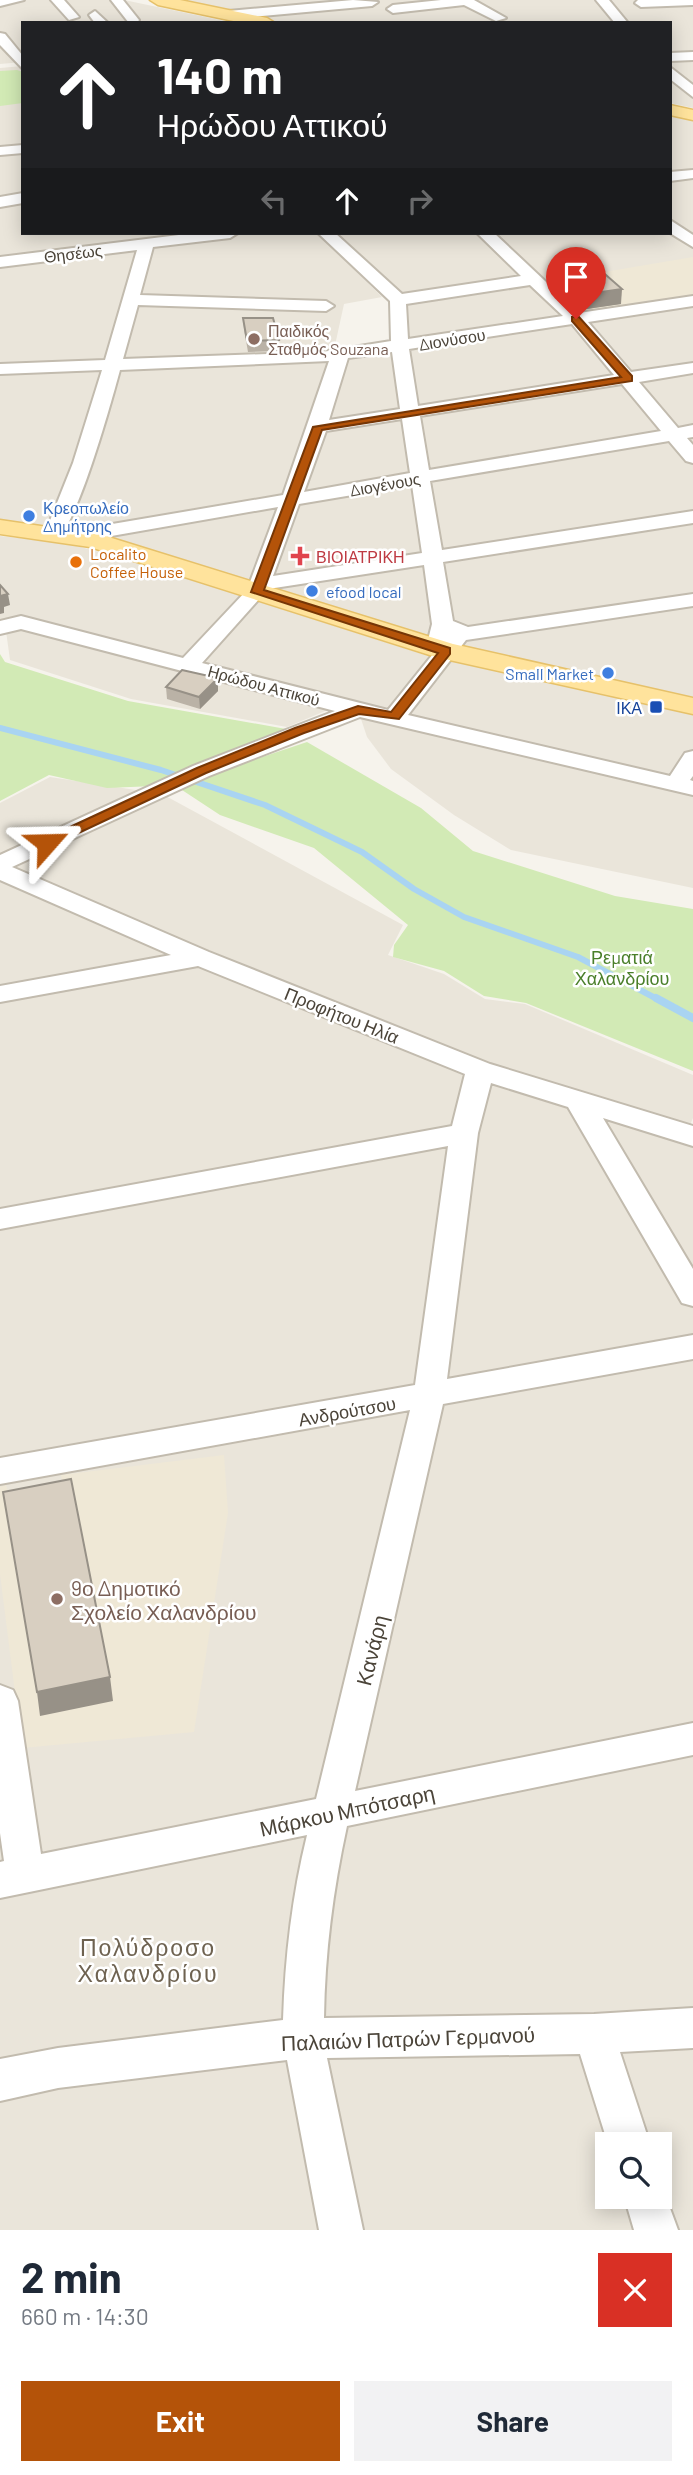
<!DOCTYPE html>
<meta charset="utf-8">
<style>
:root{--surface:#fff;--page:#f2f2f3;--text:#1f2937;--muted:#747a83;--accent:#b45309}
body{margin:0;font-family:Barlow,sans-serif;background:var(--page);color:var(--text);height:100vh;display:flex;flex-direction:column;font-size:26px;white-space:nowrap}
*{box-sizing:border-box;margin:0}
p{font-size:23px;color:var(--muted)}
.icon{flex:none;width:38px;height:38px;fill:none;stroke:currentColor;stroke-width:2;stroke-linecap:round;stroke-linejoin:round}
.map{position:relative;height:2230px;overflow:hidden}
.sheet{display:flex;flex-direction:column;background:var(--surface);flex:1}
.sheet>*{flex:none}
.hud{position:absolute;left:21px;top:21px;width:651px;height:214px;border-radius:0px;box-shadow:0 4px 18px #0003;background:#202124;color:#fff;overflow:hidden}
.tools{position:absolute;left:595px;top:2132px;display:grid;gap:14px}
.tools a{display:grid;place-items:center;width:77px;height:77px;border-radius:0px;background:var(--surface);box-shadow:0 4px 18px #0003;font-size:35px}
.pin{position:absolute;display:grid;place-items:center;width:60px;height:60px;color:#fff;margin:-72px -30px;border-radius:50% 50% 50% 0;rotate:-45deg;box-shadow:0 0 7px #0007}
.pin .icon{rotate:45deg}
.me{position:absolute;width:77px;margin:-38px;rotate:65deg;stroke-linejoin:round;filter:drop-shadow(0 0 5px #0008)}
.turn{display:flex;align-items:center;gap:24px;height:147px;padding:0 21px;font-size:32px}
.turn .icon{width:91px;height:91px;stroke-width:2.5}
.turn b{display:block;font-size:49px;line-height:60px}
.lanes{display:flex;align-items:center;height:66px;padding:0 21px;background:#0003;justify-content:center;gap:35px;direction:ltr}
.lanes .off{opacity:.35}
.round{display:grid;place-items:center;flex:none;width:74px;height:74px;border-radius:0px;background:var(--page)}
.overview{display:flex;align-items:center;justify-content:space-between;height:119px;padding:0 21px}
h1{font-size:42px;font-weight:700;line-height:52px}
.cta{display:flex;gap:14px;margin-top:auto;padding:14px 21px}
.cta a{flex:1;height:80px;border-radius:0px;background:var(--accent);color:#fff;font-size:28px;font-weight:700;line-height:80px;text-align:center}
.cta a+a{background:var(--page);color:var(--text)}
.map>svg:first-child{display:block}
</style>
<div class="map">
<svg width="693" height="2230" viewBox="0 0 693 2230">
<rect width="100%" height="100%" fill="#f6f3ec"/>
<g fill="#eae5da" fill-rule="evenodd">
<polygon points="0,0 124,0 234,23 23,23 23,62 0,64"/>
<polygon points="165,0 693,0 693,108 670,103 670,23 267,23"/>
<polygon points="23,66 23,197 0,202 0,68"/>
<polygon points="670,112 693,116 693,596 470,630 452,624 403,301 324,233 670,233"/>
<polygon points="23,198 23,233 317,233 382,297 344,304 332,359 390,353 426,551 432,642 185,562 0,524 0,203"/>
<polygon points="0,536 65,543 130,560 428,656 693,714 693,888 511,850 454,815 391,769 367,737 360,716 330,709 287,727 131,699 10,660 6,631 0,631"/>
<polygon points="693,606 693,701 464,649 458,643"/>
<path d="M50 777 162 794 403 925 388 955 444 974 485 999 525 1004 693 1075V1118L687 1132 693 1136V2230H0V803ZM607 2144H660V2196H607Z"/>
</g>
<g fill="#efe8d6">
<polygon points="693,257 693,297 580,315 545,282"/>
<polygon points="224,1455 228,1513 194,1732 22,1748 0,1574 0,1487 6,1485 11,1501 64,1491 61,1475"/>
</g>
<g fill="#d2eab5">
<polygon points="17,70 23,72 23,103 0,106 0,71"/>
<polygon points="0,654 5,662 128,701 286,729 154,786 107,788 49,775 0,801"/>
<polygon points="307,742 421,808 473,851 615,896 693,909 693,1071 526,1003 484,996 444,971 393,957 394,945 408,925 314,848 220,815 182,790 208,775"/>
</g>
<g fill="none" stroke-linecap="round" stroke-linejoin="round">
<polyline stroke="#a9d4f2" stroke-width="6" points="0,728 161,770 265,805 362,852 414,889 464,917 578,957 659,1000"/>
<polyline stroke="#a9d4f2" stroke-width="8" points="656,998 693,1018"/>
<defs>
<g id="minor">
<polygon points="0,0 24,0 0,6"/>
<polygon points="51,0 64,0 79,17 69,20"/>
<polygon points="111,0 123,0 139,20 137,23 129,23"/>
<polygon points="353,0 378,2 372,6 228,19 222,15 228,11"/>
<polygon points="441,0 474,0 506,18 496,21 464,5 393,13 387,9 393,5"/>
<polygon points="596,0 609,0 628,23 615,23"/>
<polygon points="638,0 693,0 693,5 641,7 635,3"/>
<polygon points="95,11 108,23 95,23 89,15"/>
<polygon points="0,33 5,34 23,56 23,69 0,45"/>
<polygon points="693,52 693,60 670,61 670,53"/>
<polygon points="670,67 693,85 693,97 670,79"/>
<polygon points="23,145 23,153 0,155 0,147"/>
<polygon points="693,170 693,178 670,181 670,172"/>
<polygon points="23,193 23,203 0,207 0,197"/>
<polygon points="670,220 693,235 693,247 670,233"/>
<path d="M195 233H238L230 238 153 247 140 295 326 301 334 306 326 311 138 305 123 359 322 352 391 341 390 301 318 233H335L402 294 521 276 477 233H494L579 313 693 296V306L588 322 631 372 693 363V373L639 382 678 428 693 425V437L687 438 693 445V463L686 461 669 441 430 481 442 550 693 511V523L443 562 453 621 468 627 693 594V606L466 640 408 715 670 776 685 753 693 751V776L690 780 693 781V795L360 717 209 776 12 867 209 952 490 1064 693 1126V1146L603 1118 693 1269V1306L682 1303 568 1107 491 1083 478 1133 447 1379 693 1335V1359L443 1404 355 1791 693 1723V1755L347 1826C333 1890 325 1952 324 2018L594 2014 693 2008V2048L620 2052 650 2144H608L580 2054 327 2058 363 2230H319L287 2060 58 2088 0 2101V2059L58 2048 283 2020C285 1957 292 1896 307 1835L0 1898V1862L4 1861 0 1833V1685L13 1690 18 1701 41 1854 316 1799 410 1410 0 1484V1458L415 1385 448 1146 0 1229V1209L452 1126 465 1074 198 966 0 1002V986L171 955 0 880V855L193 766 335 711 21 629 0 634V621L21 616 183 658 247 590 278 507 77 542 67 536 77 530 283 495 329 361 120 370C113 396 75 534 55 539L45 533 73 463 102 370 0 374V364L105 360 137 250 0 267V257ZM530 285 563 316 408 339 406 304ZM572 324 614 375 418 406 409 349ZM392 352 400 409 329 420 348 358ZM622 384 661 431 429 470 420 416ZM402 419 410 473 304 492 326 431ZM412 485 422 553 273 576 299 504ZM424 565 432 624 426 648 433 654 388 710 202 663 268 589Z"/>
<polygon points="660,2181 678,2230 634,2230 624,2196 660,2196"/>
</g>
<g id="major">
<polygon points="150,0 180,0 267,18 275,23 243,23 158,5"/>
<polygon points="670,105 693,110 693,120 670,115"/>
<polygon points="0,520 102,535 453,644 693,698 693,714 436,657 90,547 0,534"/>
</g>
</defs>
<use href="#minor" stroke="#c2bbae" stroke-width="4"/>
<use href="#major" stroke="#e6c16a" stroke-width="3"/>
<use href="#minor" fill="#fff" fill-rule="evenodd"/>
<use href="#major" fill="#ffe39c" fill-rule="evenodd"/>
</g>
<g fill="#bab2a6">
<polygon points="550,267 621,304 580,310 549,282"/>
<polygon points="243,318 279,340 279,351 248,352 244,329"/>
<polygon points="218,678 218,691 200,709 167,699 166,687"/>
</g>
<g fill="#979187">
<polygon points="622,289 621,304 580,310 581,295"/>
<polygon points="8,594 10,605 4,607 4,613 0,614 0,596"/>
<polygon points="218,678 218,691 200,709 199,697"/>
<polygon points="110,1677 113,1701 40,1716 37,1692"/>
</g>
<g fill="#d8cfc1" stroke="#979187" stroke-width="2">
<polygon points="590,261 622,289 581,295 550,267"/>
<polygon points="243,318 273,318 279,340 247,341"/>
<polygon points="0,585 8,594 0,596"/>
<polygon points="182,670 218,678 199,697 166,687"/>
<polygon points="71,1479 110,1677 37,1692 3,1492"/>
</g>
<polygon fill="#b45309" stroke="#753606" stroke-width="2" points="572,317 579,317 632,376 632,381 322,430 264,590 450,648 450,654 399,719 359,714 304,733 206,773 51,846 42,846 42,840 197,768 295,728 358,706 391,712 438,653 251,592 313,427 621,377 572,321"/>
<g fill="#8d6e63" stroke="#fff" stroke-width="2.5">
<circle cx="254" cy="339" r="7"/>
<circle cx="57" cy="1599" r="7"/>
</g>
<g fill="#3f7fe0" stroke="#fff" stroke-width="2.5">
<circle cx="29" cy="516" r="7"/>
<circle cx="312" cy="591" r="7"/>
<circle cx="608" cy="673" r="7"/>
</g>
<path fill="#e0444e" stroke="#fff" stroke-width="2.5" d="M296.5 545.5h7v7h7v7h-7v7h-7v-7h-7v-7h7z"/>
<circle fill="#e8710a" stroke="#fff" stroke-width="2.5" cx="76" cy="562" r="7"/>
<rect fill="#1a4fb4" stroke="#fff" stroke-width="2.5" x="649" y="700" width="14" height="14" rx="3.5"/>
<g text-anchor="middle" dominant-baseline="central" stroke-width="5" stroke-linejoin="round" paint-order="stroke">
<g font-size="16" fill="#4b4439" stroke="#fff">
<text transform="translate(73 253) rotate(-7)">Θησέως</text>
<text transform="translate(452 339) rotate(-9)">Διονύσου</text>
<text transform="translate(385 484) rotate(-10)">Διογένους</text>
<text transform="translate(264 685) rotate(15)">Ηρώδου Αττικού</text>
</g>
<g font-size="16" fill="#785e54" stroke="#fff" text-anchor="start">
<text x="268" y="330">Παιδικός<tspan x="268" dy="18">Σταθμός Souzana</tspan></text>
</g>
<g font-size="16" fill="#366cbe" stroke="#fff" text-anchor="start">
<text x="43" y="507">Κρεοπωλείο<tspan x="43" dy="18">Δημήτρης</tspan></text>
<text x="326" y="591">efood local</text>
<text x="594" y="673" text-anchor="end">Small Market</text>
</g>
<g font-size="16" fill="#c56008" stroke="#fff" text-anchor="start">
<text x="90" y="553">Localito<tspan x="90" dy="18">Coffee House</tspan></text>
</g>
<g font-size="16" fill="#be3a42" stroke="#fff" text-anchor="start">
<text x="316" y="556">ΒΙΟΙΑΤΡΙΚΗ</text>
</g>
<g font-size="16" fill="#164399" stroke="#fff" text-anchor="end">
<text x="642" y="707">ΙΚΑ</text>
</g>
<g font-size="18" fill="#4a7f2a" stroke="#fff">
<text x="622" y="957">Ρεματιά<tspan x="622" dy="21">Χαλανδρίου</tspan></text>
</g>
<g font-size="18" fill="#4b4439" stroke="#fff">
<text transform="translate(342 1015) rotate(22)">Προφήτου Ηλία</text>
<text transform="translate(347 1411) rotate(-10)">Ανδρούτσου</text>
</g>
<g font-size="21" fill="#785e54" stroke="#fff" text-anchor="start">
<text x="71" y="1587">9ο Δημοτικό<tspan x="71" dy="24">Σχολείο Χαλανδρίου</tspan></text>
</g>
<g font-size="21" fill="#4b4439" stroke="#fff">
<text transform="translate(371 1650) rotate(-76)">Κανάρη</text>
<text transform="translate(347 1810) rotate(-12)">Μάρκου Μπότσαρη</text>
<text transform="translate(408 2038) rotate(-2)">Παλαιών Πατρών Γερμανού</text>
</g>
<g font-size="23" letter-spacing="2" fill="#6e6250" stroke="#fff">
<text x="148" y="1947">Πολύδροσο<tspan x="148" dy="26">Χαλανδρίου</tspan></text>
</g>
</g>
</svg>
<div class="tools">
<a><svg class="icon" aria-label="search" viewBox="0 0 24 24"><circle cx="10" cy="10" r="6"/><path d="M15 15l6 6"/></svg></a>
</div>
<div class="pin" style="left:576px;top:319px;background:#d93025"><svg class="icon" aria-label="arrive" viewBox="0 0 24 24"><path d="M6 21V4h12l-3 4 3 4H6"/></svg></div>
<svg class="me" style="left:47px;top:843px" viewBox="-20 -20 40 40"><path d="M0-17L14 15 0 8-14 15z" fill="#b45309" stroke="#fff" stroke-width="4"/></svg>
<div class="hud">
<div class="turn"><svg class="icon" aria-label="ahead" viewBox="0 0 24 24"><path d="M12 20V5M6 11l6-6 6 6"/></svg><div><b>140 m</b>Ηρώδου Αττικού</div></div>
<div class="lanes"><svg class="icon off" aria-label="left" viewBox="0 0 24 24"><path d="M17 20v-9H6M10 6l-5 5 5 5"/></svg><svg class="icon" aria-label="ahead" viewBox="0 0 24 24"><path d="M12 20V5M6 11l6-6 6 6"/></svg><svg class="icon off" aria-label="right" viewBox="0 0 24 24"><path d="M7 20v-9h11M14 6l5 5-5 5"/></svg></div>
</div>
</div>
<section class="sheet">
<div class="overview"><div><h1>2 min</h1><p>660 m · 14:30</p></div><a class="round" style="background:#d93025;color:#fff"><svg class="icon" aria-label="close" viewBox="0 0 24 24"><path d="M6 6l12 12M18 6L6 18"/></svg></a></div>
<div class="cta"><a>Exit</a><a>Share</a></div>
</section>
